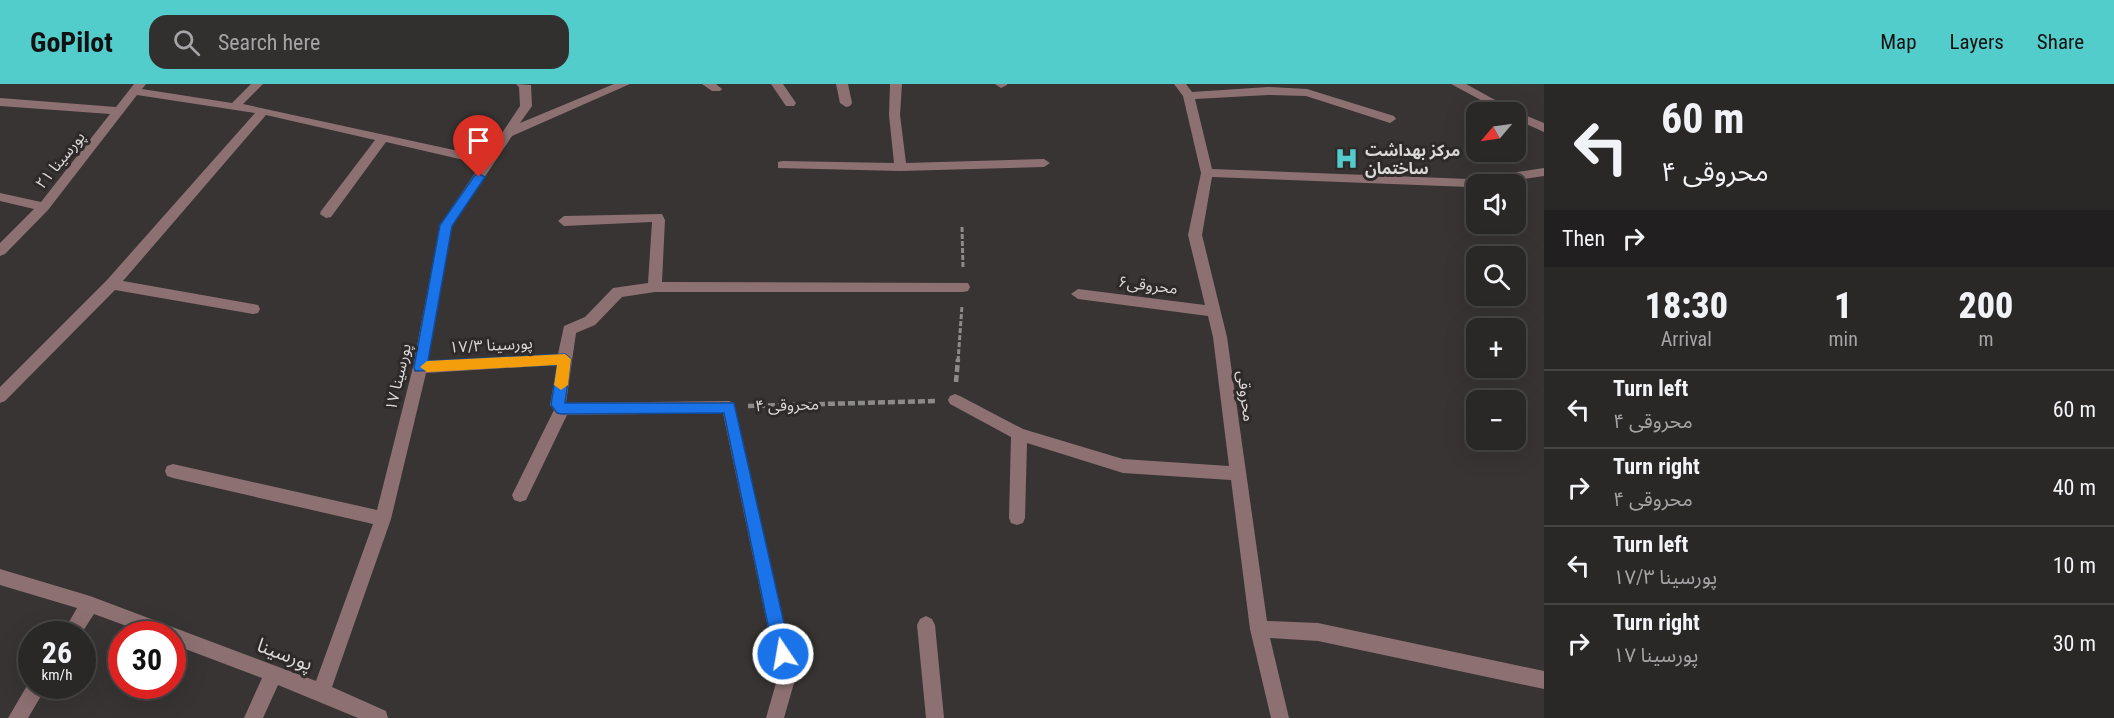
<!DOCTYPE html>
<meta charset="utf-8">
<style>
:root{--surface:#2a2727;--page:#322f2f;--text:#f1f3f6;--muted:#a5a5a7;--line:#464444;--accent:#53cdcb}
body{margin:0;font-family:"Roboto Condensed","Noto Sans Arabic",sans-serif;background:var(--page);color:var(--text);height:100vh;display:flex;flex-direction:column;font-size:22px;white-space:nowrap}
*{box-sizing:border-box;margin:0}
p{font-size:20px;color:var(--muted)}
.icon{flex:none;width:33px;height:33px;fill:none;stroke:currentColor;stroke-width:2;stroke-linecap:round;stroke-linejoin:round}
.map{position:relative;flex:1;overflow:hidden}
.details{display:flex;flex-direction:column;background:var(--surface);width:570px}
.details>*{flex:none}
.hud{background:#2a2727;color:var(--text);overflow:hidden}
.needle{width:39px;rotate:241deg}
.buttons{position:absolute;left:1466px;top:18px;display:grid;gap:12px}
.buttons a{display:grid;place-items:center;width:60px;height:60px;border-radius:12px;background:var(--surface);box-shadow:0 6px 24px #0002,0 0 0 2px var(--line);font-size:30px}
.speed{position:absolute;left:18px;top:537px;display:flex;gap:12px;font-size:30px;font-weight:700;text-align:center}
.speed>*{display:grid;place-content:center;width:78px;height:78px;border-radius:50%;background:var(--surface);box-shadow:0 6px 24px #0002,0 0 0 2px var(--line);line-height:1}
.speed small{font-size:15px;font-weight:400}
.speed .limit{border:9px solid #d22;background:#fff;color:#111}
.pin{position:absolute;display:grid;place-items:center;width:51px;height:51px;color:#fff;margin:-62px -26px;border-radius:50% 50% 50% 0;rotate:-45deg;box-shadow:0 0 6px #0007}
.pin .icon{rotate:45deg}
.me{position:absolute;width:66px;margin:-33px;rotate:348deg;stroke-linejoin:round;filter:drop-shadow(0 0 4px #0008)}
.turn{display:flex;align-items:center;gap:21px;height:126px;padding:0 18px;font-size:27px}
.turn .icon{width:78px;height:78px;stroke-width:2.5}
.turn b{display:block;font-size:42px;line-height:51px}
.then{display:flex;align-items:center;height:57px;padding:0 18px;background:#0003;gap:12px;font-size:22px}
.eta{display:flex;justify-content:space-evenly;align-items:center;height:102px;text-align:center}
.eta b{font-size:36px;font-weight:800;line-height:42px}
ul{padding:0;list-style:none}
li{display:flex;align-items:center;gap:18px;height:78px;padding:0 18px;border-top:2px solid var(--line)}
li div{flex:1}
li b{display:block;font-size:22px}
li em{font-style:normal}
header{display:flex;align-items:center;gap:36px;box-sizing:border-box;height:84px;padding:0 30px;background:var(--accent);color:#111}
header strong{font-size:28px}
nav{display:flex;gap:33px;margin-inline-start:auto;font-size:21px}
.search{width:420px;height:54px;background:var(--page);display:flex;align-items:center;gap:15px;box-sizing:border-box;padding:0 21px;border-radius:18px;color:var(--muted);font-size:22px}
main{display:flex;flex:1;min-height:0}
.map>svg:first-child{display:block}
</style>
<header>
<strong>GoPilot</strong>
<div class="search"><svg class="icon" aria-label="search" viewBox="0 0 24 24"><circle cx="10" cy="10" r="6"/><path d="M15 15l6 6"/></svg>Search here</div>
<nav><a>Map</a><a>Layers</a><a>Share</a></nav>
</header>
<main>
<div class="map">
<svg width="1544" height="634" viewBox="0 0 1544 634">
<rect width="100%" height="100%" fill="#383434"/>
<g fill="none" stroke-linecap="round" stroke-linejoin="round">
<g stroke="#8d8a8a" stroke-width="3" stroke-dasharray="5 2" stroke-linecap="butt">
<polyline points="962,143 963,184"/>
<polyline points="958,277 962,222"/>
</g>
<g stroke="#8d8a8a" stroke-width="4.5" stroke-dasharray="7 3" stroke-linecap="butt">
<polyline points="956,298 958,275"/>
<polyline points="748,322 936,317"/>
</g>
<g fill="#8d7072" fill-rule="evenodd">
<polygon points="134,0 146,0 142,5 232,19 251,0 263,0 243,20 486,73 520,22 519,3 516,0 531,1 532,22 520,39 614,0 630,0 512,52 452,142 428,277 558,270 564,242 585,233 613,204 648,199 652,138 564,142 558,137 564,132 662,130 665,136 662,198 968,199 970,203 968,207 963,208 655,208 622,213 595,241 576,249 566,319 729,317 734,319 796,592 784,634 766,634 778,592 723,329 567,331 526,416 520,418 514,416 512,411 554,326 550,321 557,281 426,289 391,435 332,603 386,627 388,634 358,634 278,601 263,634 244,634 262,594 172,560 172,550 148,550 94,530 81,550 62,550 77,524 0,501 0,485 90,512 316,597 373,440 173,394 167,392 165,387 167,382 173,380 377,426 413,283 440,141 481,80 386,58 331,133 326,134 320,130 321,127 375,56 266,31 123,197 253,220 258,221 260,225 258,229 253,230 115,206 5,317 0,319 0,303 107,196 255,29 137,11 48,126 5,170 0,172 0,159 34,125 0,117 0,109 41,118 110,30 0,22 0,14 116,23"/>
<polygon points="702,0 716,0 722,5 720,7 712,7"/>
<polygon points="771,0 783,0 796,19 794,22 786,22"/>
<polygon points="836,0 848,0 852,19 850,22 846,23 840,19"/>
<polygon points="890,0 902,0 900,31 906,79 1044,75 1050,79 1044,83 901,87 778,84 778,78 782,77 894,79 889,31"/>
<polygon points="995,0 1007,0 1007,1 1001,4"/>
<polygon points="1174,0 1186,0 1192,8 1268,3 1307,5 1394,32 1396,35 1390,39 1306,12 1268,11 1195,15 1212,85 1469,95 1544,84 1544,92 1469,103 1212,93 1202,151 1227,253 1267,537 1318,539 1544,587 1544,605 1318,557 1270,554 1289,634 1271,634 1250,545 1231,396 1123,389 1027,359 1025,434 1023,439 1017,441 1011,439 1009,434 1011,353 950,320 948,316 950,312 955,310 960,312 1023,345 1123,375 1229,382 1213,253 1208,232 1078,215 1071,210 1078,205 1205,221 1188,151 1201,89 1183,12"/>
<polygon points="1451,0 1466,0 1517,28 1544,39 1544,48 1515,35 1515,28 1503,28"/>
<polygon points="926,532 932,535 935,541 944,634 926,634 917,541 920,535"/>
<polygon points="31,595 32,602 47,602 28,634 8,634"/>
</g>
</g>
<polygon fill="#1a73e8" stroke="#114b97" stroke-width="1.5" points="479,90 485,93 452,142 428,277 565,270 571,275 565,319 734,319 791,570 788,575 783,578 777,575 774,570 724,329 562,330 557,329 551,321 557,281 415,287 414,283 440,141 475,91"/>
<polygon fill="#f59e0b" points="565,270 571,275 568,301 561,306 554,301 557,281 427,288 420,283 427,277"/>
<defs>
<symbol id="hospital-bare" viewBox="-9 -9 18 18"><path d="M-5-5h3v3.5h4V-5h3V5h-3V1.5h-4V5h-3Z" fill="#53cdcb" stroke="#2e2a2a" stroke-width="2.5" paint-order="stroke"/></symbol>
</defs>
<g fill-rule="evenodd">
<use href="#hospital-bare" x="1330" y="58" width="33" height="33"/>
</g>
<g text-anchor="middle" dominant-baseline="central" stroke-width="6" stroke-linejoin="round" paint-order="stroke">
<g font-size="16" font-weight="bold" fill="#dbd8d8" stroke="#2e2a2a" text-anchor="start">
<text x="1365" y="66">مرکز بهداشت<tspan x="1365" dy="18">ساختمان</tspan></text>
</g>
<g font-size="16" fill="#dbd8d8" stroke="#2e2a2a">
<text transform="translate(60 76) rotate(-51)">پورسینا ۲۱</text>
<text transform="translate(1148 201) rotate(7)">محروقی۶</text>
<text transform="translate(491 261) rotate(-3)">پورسینا ۱۷/۳</text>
<text transform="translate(398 293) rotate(-77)">پورسینا ۱۷</text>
<text transform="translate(1246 312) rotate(83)">محروقی</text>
<text transform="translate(787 321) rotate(-2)">محروقی ۴</text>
</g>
<g font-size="20" fill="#dbd8d8" stroke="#2e2a2a">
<text transform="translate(285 570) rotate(21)">پورسینا</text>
</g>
</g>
</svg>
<div class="buttons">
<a><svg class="needle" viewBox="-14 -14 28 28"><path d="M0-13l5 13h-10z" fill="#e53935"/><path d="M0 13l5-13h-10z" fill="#a5a5a7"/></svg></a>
<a><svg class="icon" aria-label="sound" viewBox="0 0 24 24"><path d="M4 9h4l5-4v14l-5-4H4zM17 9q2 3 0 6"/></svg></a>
<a><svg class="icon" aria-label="search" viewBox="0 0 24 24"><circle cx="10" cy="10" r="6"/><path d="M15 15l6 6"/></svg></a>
<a>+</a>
<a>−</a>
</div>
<div class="speed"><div>26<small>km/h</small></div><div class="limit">30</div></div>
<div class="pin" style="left:479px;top:93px;background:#d93025"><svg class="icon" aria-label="arrive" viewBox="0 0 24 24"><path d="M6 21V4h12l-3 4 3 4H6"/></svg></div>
<svg class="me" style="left:783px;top:570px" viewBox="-20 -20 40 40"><circle r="17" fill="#1a73e8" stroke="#fff" stroke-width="3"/><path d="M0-11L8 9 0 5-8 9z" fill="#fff"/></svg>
</div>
<section class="details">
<div class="hud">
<div class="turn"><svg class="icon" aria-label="left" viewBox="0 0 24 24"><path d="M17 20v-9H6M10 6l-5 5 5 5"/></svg><div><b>60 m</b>محروقی ۴</div></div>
<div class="then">Then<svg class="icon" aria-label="right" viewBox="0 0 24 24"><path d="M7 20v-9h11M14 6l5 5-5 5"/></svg></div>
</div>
<div class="eta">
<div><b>18:30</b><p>Arrival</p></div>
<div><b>1</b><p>min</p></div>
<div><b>200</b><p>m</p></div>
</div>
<ul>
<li><svg class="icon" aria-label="left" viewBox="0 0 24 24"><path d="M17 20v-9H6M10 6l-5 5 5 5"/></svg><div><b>Turn left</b><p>محروقی ۴</p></div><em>60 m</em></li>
<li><svg class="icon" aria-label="right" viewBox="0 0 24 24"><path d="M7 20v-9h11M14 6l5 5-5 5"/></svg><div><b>Turn right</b><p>محروقی ۴</p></div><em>40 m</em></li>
<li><svg class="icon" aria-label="left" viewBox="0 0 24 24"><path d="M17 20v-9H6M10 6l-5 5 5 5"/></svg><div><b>Turn left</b><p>پورسینا ۱۷/۳</p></div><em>10 m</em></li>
<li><svg class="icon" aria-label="right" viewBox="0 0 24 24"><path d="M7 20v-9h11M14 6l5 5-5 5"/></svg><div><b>Turn right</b><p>پورسینا ۱۷</p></div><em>30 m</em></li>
</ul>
</section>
</main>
